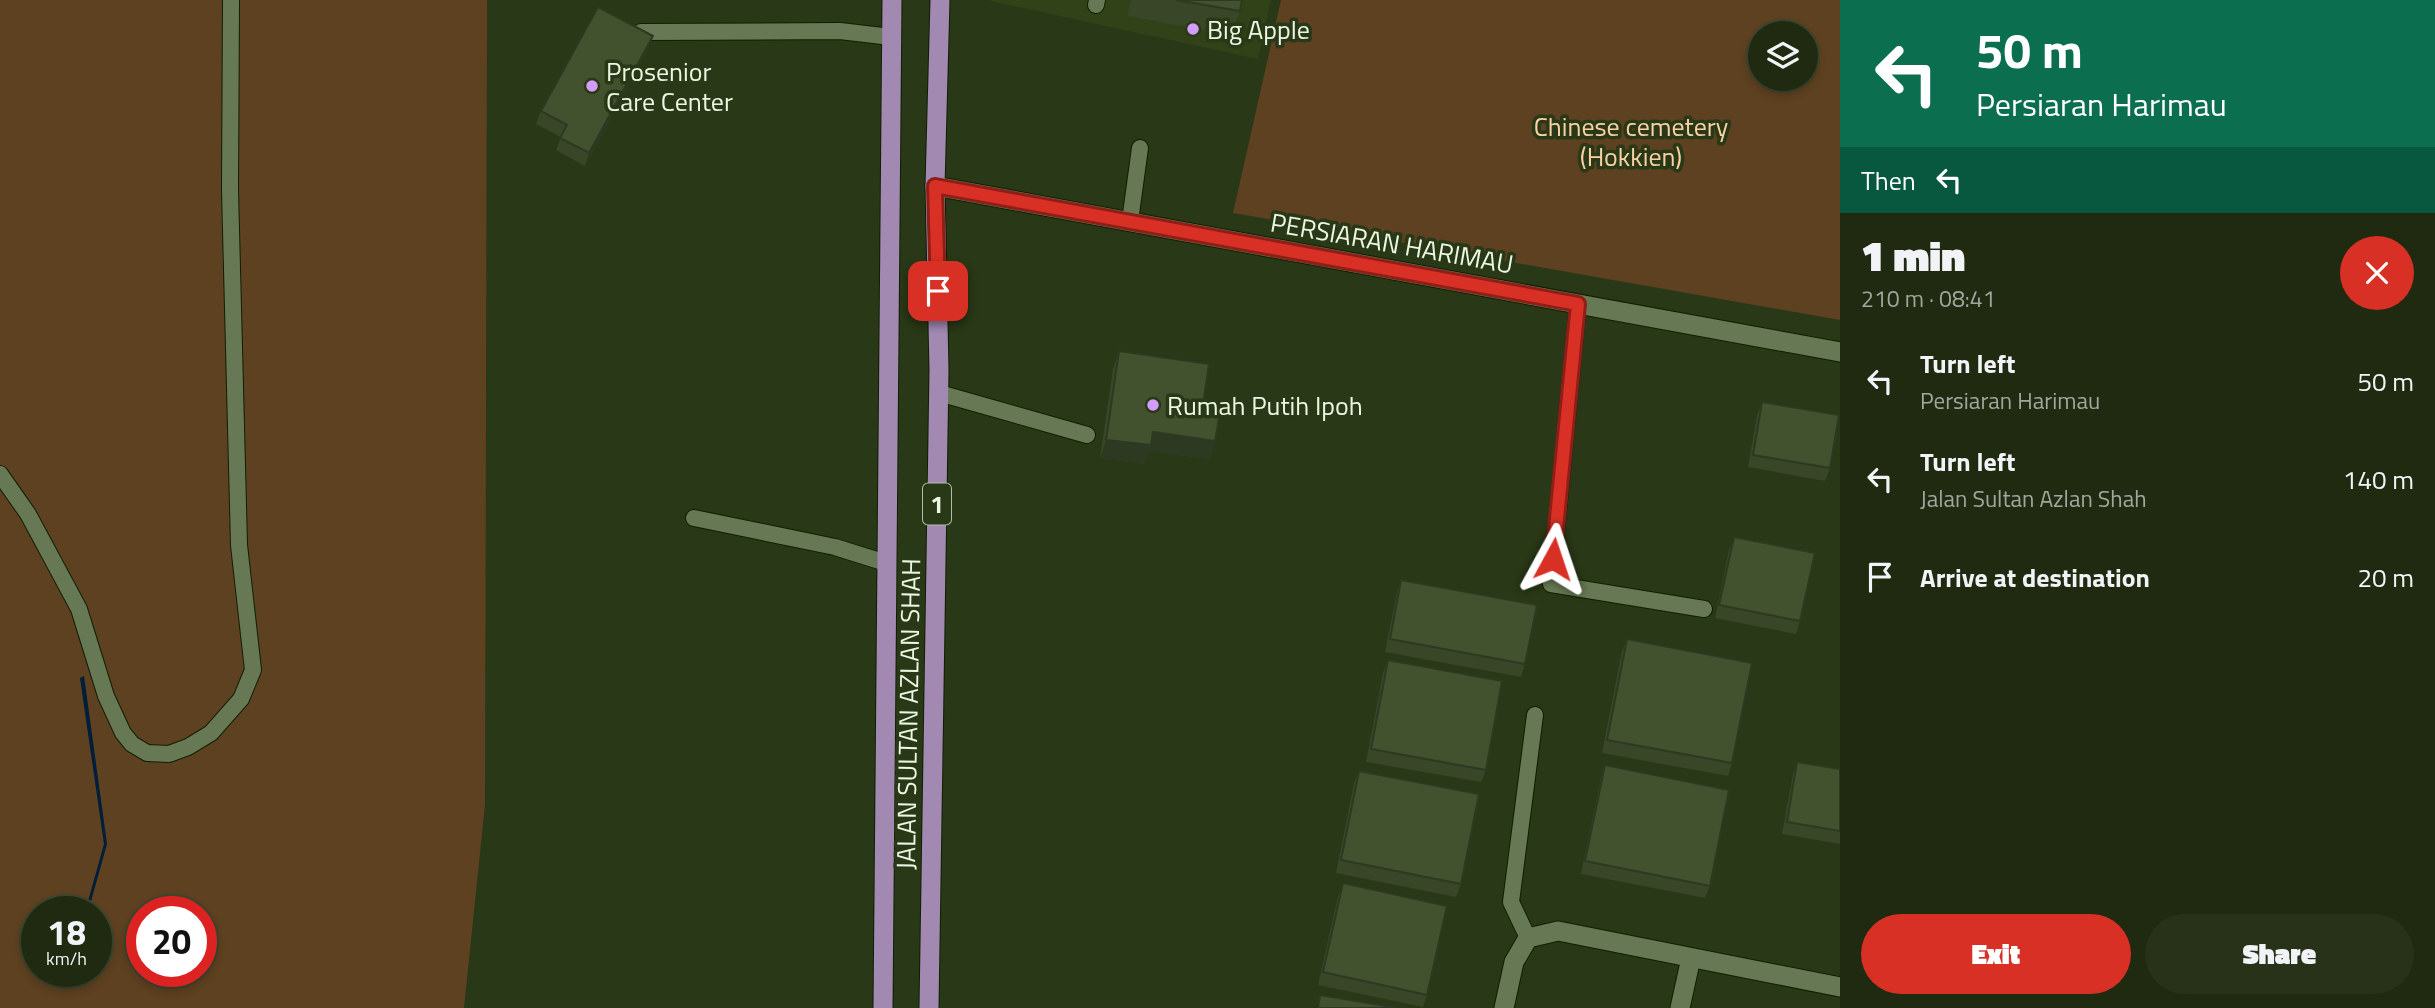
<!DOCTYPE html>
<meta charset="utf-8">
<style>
:root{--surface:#1f2a10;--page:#273219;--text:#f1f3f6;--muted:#a1a79f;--line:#3c4630;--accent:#d93025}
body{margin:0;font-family:"Titillium Web",sans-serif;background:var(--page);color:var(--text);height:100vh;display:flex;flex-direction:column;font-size:26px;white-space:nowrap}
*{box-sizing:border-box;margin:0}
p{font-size:23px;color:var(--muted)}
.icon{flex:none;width:38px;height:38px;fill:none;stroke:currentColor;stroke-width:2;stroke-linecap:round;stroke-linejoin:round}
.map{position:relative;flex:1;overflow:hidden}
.panel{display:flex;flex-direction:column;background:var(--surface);width:595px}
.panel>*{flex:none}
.banner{background:#0b6e4f;color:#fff;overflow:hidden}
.tools{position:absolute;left:1748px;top:21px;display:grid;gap:14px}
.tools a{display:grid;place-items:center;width:70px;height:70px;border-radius:50%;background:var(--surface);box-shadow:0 4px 10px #0003,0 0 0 2px var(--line);font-size:35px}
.speed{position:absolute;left:21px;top:896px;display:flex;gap:14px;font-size:35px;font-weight:700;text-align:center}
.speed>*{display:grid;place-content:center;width:91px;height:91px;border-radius:50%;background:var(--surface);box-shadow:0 4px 10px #0003,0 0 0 2px var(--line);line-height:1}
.speed small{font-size:18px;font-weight:400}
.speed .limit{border:10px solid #d22;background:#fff;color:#111}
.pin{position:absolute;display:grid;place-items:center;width:60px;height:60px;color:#fff;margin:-30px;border-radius:14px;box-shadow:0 4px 10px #0006}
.me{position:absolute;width:77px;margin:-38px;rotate:5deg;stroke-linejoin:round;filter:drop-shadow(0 0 5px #0008)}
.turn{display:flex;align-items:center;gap:24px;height:147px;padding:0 21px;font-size:32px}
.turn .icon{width:91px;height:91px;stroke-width:2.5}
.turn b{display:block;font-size:49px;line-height:60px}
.then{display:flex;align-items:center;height:66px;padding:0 21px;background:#0003;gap:14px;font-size:26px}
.round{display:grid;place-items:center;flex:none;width:74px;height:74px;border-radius:37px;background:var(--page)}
.summary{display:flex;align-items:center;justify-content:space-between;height:119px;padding:0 21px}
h1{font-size:42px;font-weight:800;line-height:52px}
.action{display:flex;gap:14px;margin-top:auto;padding:14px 21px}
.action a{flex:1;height:80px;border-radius:42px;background:var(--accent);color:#fff;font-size:28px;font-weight:800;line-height:80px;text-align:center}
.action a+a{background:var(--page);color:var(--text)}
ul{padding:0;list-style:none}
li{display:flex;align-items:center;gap:21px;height:98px;padding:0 21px}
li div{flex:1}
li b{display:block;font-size:26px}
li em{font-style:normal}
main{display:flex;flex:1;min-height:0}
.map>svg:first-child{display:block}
</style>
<main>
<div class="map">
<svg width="1840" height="1008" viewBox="0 0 1840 1008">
<rect width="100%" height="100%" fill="#293816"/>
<polygon fill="#314219" points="986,0 1271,0 1258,59"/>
<g fill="#5d4120" fill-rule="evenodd">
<path d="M0 0H487L485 805 464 1008H0ZM37 912H96V971H37ZM142 912H201V971H142Z"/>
<path d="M1281 0H1840V320L1233 213ZM1760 33H1806V79H1760Z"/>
</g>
<polygon fill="#001e39" points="84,676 107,844 88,912 85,912 104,844 80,678"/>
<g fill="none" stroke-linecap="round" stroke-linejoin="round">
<defs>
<g id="service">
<polyline points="1096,5 1097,0"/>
<polyline points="641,32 840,31 891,37"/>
<polyline points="1130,221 1140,148"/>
<polyline points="1578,304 1551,584 1704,609"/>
<polyline points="939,393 1087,435"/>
<polyline points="0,474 28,514 79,609 106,696 123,733 132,744 147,753 169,754 188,747 211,733 241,699 253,670 239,545 230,190 231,0"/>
<polyline points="694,518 835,547 886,563"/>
<polyline points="1528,938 1511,902 1535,715"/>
</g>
<g id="minor">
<polyline points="935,186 1840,352"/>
<polyline points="1504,1008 1514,962 1528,938 1558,931 1840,987"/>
<polyline points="1680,1008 1691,958"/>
</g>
<g id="primary">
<polyline points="883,1008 892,0"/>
<polyline points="929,1008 939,370 935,186 940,0"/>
</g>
</defs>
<use href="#service" stroke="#111f00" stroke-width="18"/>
<use href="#minor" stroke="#111f00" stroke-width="21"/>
<use href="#primary" stroke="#111f00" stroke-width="21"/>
<use href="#service" stroke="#677954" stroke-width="16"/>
<use href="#minor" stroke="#677954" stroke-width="19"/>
<use href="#primary" stroke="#a189b2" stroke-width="19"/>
</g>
<g fill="#394728">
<polygon points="1131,0 1242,0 1240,11 1231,35 1128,16"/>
<polygon points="648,49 585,166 556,150 561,137 536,124 541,111"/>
<polygon points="1119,351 1202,411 1215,441 1209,459 1149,451 1144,464 1100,458 1113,369"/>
<polygon points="1762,402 1830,468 1825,481 1748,467 1757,415"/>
<polygon points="1734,537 1800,621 1796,634 1715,618 1729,550"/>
<polygon points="1401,580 1525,664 1521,677 1385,652 1397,592"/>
<polygon points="1627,639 1732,763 1728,776 1602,753 1622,651"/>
<polygon points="1388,660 1486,770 1481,782 1366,762 1383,673"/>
<polygon points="1797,762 1840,769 1840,844 1782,834 1793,774"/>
<polygon points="1605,765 1710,886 1705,898 1581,874 1601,778"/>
<polygon points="1359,771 1461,884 1456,897 1336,873 1354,783"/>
<polygon points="1343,883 1427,995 1423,1007 1318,985 1338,896"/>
</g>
<g fill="#2e3921">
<polygon points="653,36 648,49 585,166 589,153"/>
<polygon points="1153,432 1215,441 1209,459 1149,451 1144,464 1100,458 1106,440"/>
</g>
<g fill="#42522f" stroke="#2e3921" stroke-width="2">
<polygon points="1176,0 1242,0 1240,11"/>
<polygon points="598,7 653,36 589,153 560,138 567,125 541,111"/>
<polygon points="1119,351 1209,364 1202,411 1220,413 1215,441 1153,432 1151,445 1106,440"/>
<polygon points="1762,402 1839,415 1830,468 1753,455"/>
<polygon points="1734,537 1815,553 1800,621 1719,605"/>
<polygon points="1401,580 1537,605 1525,664 1390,639"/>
<polygon points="1627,639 1752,663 1732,763 1607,740"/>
<polygon points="1388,660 1502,681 1486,770 1371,749"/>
<polygon points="1797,762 1840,769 1840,831 1787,822"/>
<polygon points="1605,765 1729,790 1710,886 1585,861"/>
<polygon points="1359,771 1479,794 1461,884 1341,860"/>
<polygon points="1343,883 1447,906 1427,995 1323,972"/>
<polygon points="1320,995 1398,1008 1318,1008"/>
</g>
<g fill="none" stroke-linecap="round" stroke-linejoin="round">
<defs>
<polyline id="route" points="938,291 935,186 1578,304 1553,559"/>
</defs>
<use href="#route" stroke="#8d1f18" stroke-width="18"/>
<use href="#route" stroke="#d93025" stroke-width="12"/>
</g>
<g fill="#d29dfd" stroke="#293816" stroke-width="2.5">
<circle cx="1193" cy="29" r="7"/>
<circle cx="592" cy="86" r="7"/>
<circle cx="1153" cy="405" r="7"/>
</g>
<g text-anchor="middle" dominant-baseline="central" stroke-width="7" stroke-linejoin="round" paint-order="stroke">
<rect fill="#293816" stroke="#b2bda5" stroke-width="2" x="923" y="483.5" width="28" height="41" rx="5"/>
<g font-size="24" font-weight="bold" fill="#ecf6e2">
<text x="937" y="504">1</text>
</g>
<g font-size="26" fill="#ecf6e2" stroke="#293816" text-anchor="start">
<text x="1207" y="29">Big Apple</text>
<text x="606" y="71">Prosenior<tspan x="606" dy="30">Care Center</tspan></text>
<text x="1167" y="405">Rumah Putih Ipoh</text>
</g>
<g font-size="26" fill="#fbd1a3" stroke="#293816">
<text x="1631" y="126">Chinese cemetery<tspan x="1631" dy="30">(Hokkien)</tspan></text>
</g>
<g font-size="26" fill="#ecf6e2" stroke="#293816">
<text transform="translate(1392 243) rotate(10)">PERSIARAN HARIMAU</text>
<text transform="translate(908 714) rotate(-89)">JALAN SULTAN AZLAN SHAH</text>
</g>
</g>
</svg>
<div class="tools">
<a><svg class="icon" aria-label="layers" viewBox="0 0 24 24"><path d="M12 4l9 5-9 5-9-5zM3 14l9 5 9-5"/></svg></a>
</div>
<div class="speed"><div>18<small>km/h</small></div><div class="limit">20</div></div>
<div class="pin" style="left:938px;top:291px;background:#d93025"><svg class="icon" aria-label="arrive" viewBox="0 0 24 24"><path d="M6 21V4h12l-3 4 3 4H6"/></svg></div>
<svg class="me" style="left:1553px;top:559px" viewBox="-20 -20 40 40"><path d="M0-17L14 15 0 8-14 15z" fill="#d93025" stroke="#fff" stroke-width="4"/></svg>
</div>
<section class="panel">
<div class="banner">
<div class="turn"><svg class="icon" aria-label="left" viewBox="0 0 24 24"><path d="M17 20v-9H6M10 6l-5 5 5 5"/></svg><div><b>50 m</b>Persiaran Harimau</div></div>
<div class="then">Then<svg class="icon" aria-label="left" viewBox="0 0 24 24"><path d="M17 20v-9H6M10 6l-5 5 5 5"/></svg></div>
</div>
<div class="summary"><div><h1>1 min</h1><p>210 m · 08:41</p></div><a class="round" style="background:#d93025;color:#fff"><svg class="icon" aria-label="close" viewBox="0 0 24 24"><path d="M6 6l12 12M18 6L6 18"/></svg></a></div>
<ul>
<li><svg class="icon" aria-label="left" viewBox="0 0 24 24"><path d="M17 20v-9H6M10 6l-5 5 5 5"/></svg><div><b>Turn left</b><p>Persiaran Harimau</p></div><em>50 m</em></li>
<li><svg class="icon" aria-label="left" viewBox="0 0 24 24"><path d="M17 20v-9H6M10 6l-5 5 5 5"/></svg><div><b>Turn left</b><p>Jalan Sultan Azlan Shah</p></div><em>140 m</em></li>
<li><svg class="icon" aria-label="arrive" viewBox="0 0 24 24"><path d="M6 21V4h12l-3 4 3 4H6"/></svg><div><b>Arrive at destination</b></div><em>20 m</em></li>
</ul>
<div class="action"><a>Exit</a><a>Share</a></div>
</section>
</main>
